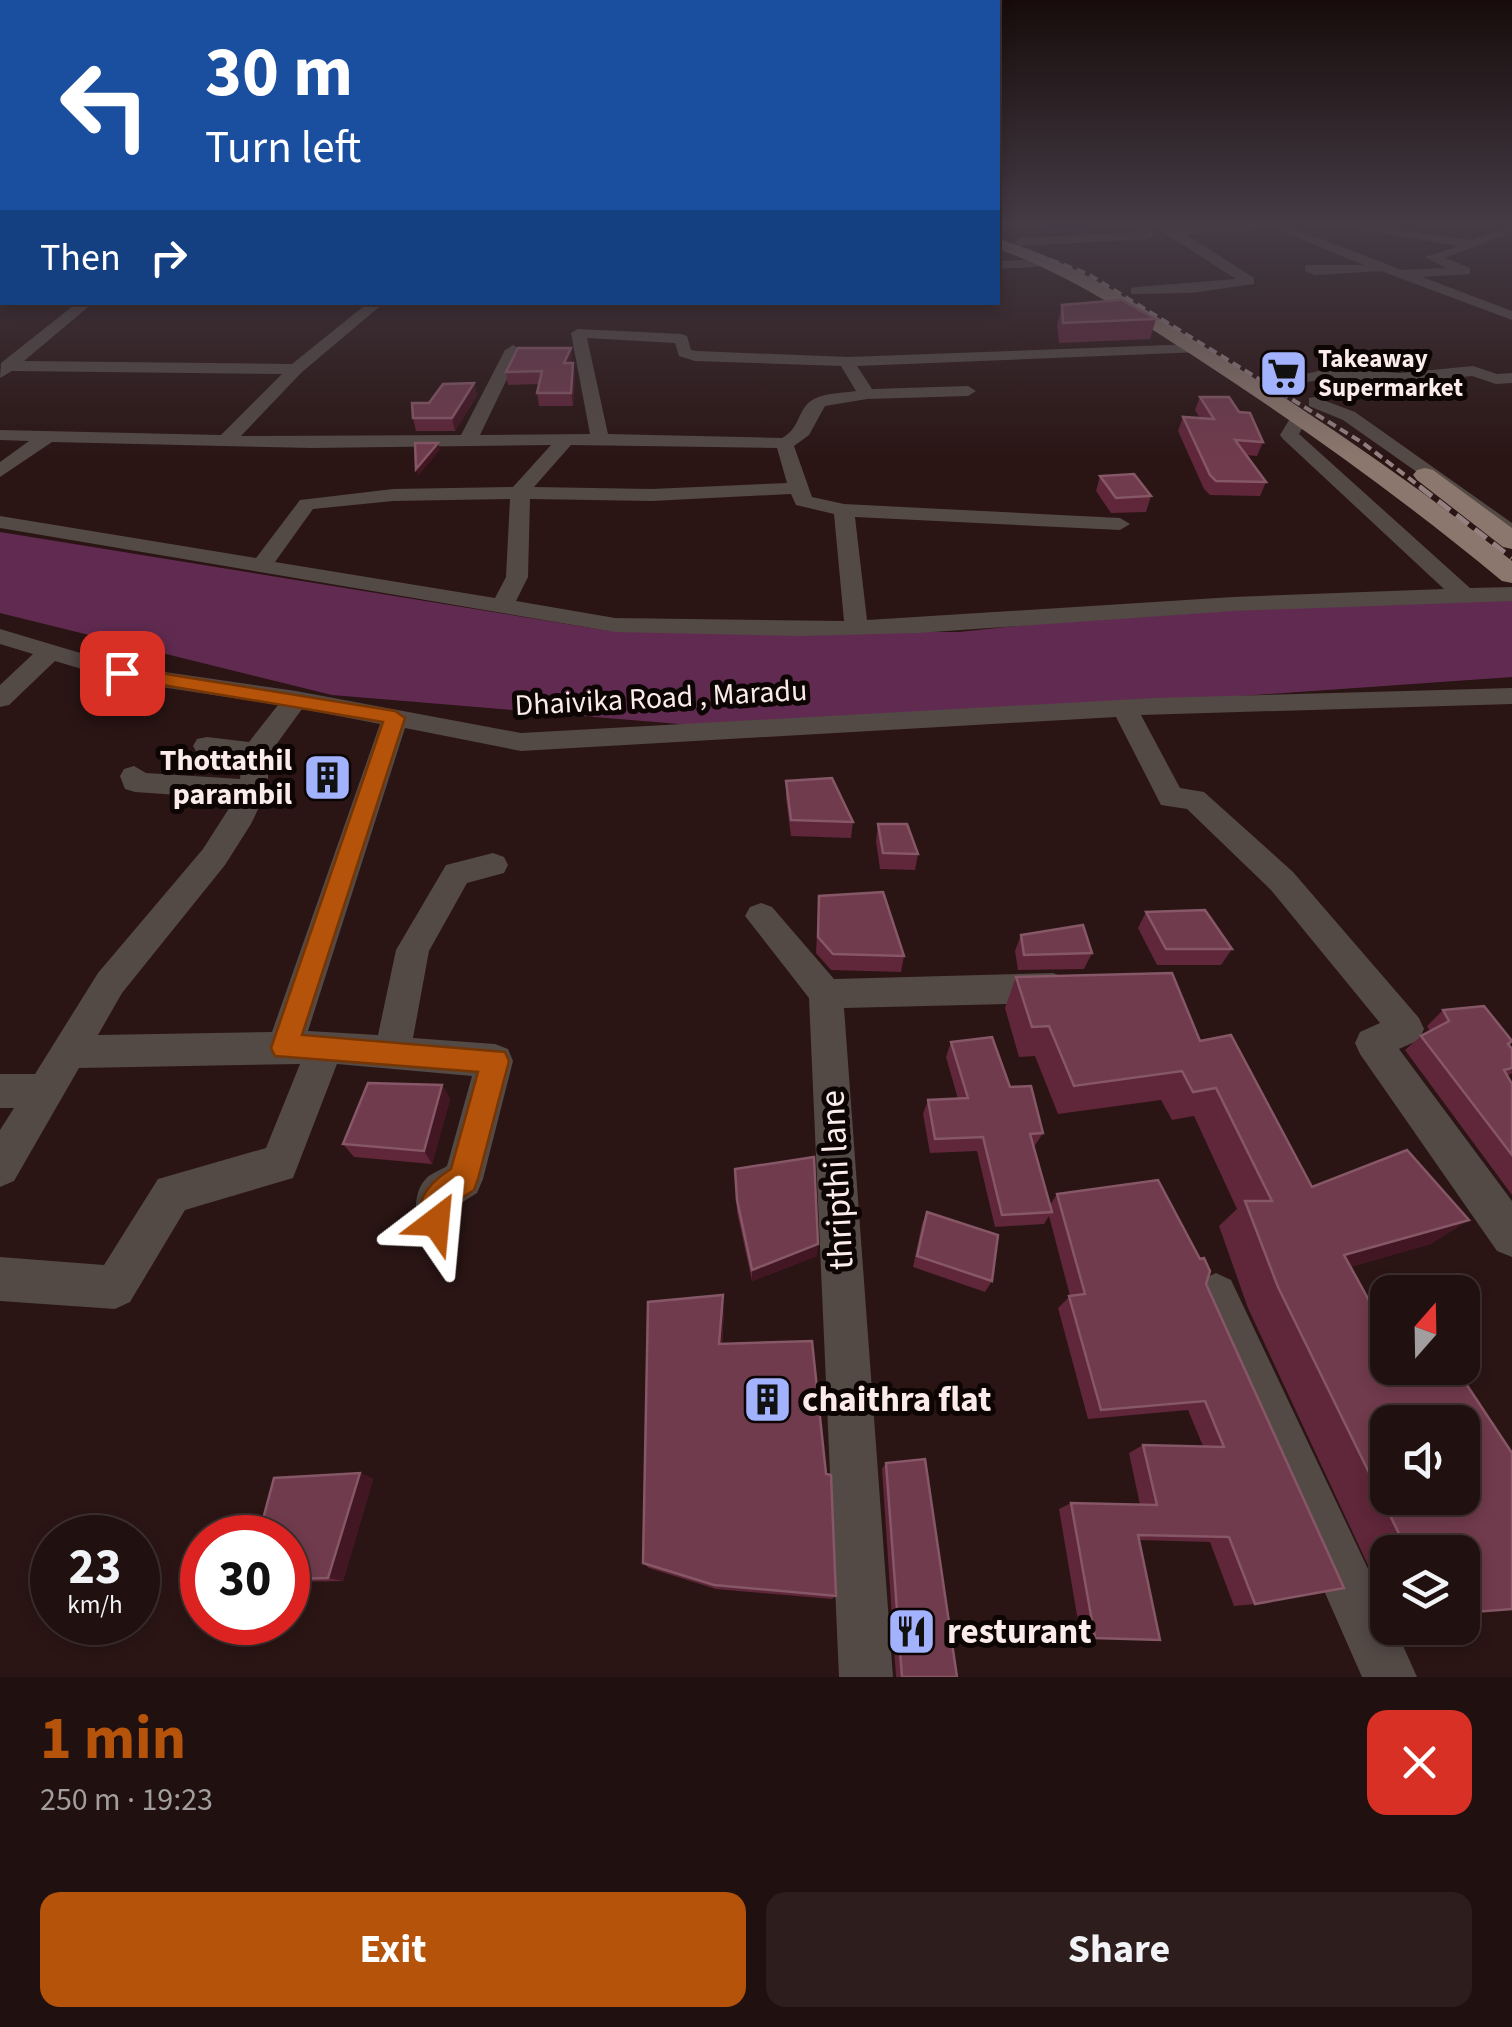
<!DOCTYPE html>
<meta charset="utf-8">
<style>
:root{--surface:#20100f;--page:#2d1e1d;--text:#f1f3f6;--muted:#a29d9e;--line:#3d302f;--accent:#b45309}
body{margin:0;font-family:"Source Sans 3",sans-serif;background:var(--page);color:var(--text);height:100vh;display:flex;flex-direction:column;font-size:38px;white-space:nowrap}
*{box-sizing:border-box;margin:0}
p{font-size:32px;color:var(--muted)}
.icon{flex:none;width:55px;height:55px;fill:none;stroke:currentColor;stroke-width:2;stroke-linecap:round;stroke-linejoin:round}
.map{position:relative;height:1677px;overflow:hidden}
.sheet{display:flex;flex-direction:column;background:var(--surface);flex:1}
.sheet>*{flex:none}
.hud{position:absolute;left:0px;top:0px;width:1000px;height:305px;box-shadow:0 5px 15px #0003,0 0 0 2px var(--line);background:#1a4fa0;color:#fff;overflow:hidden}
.needle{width:65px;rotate:20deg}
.buttons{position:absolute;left:1370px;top:1275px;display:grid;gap:20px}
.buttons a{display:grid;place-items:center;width:110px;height:110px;border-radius:20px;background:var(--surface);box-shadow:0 5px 15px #0003,0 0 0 2px var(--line);font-size:50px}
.speed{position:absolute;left:30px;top:1515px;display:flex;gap:20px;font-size:50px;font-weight:700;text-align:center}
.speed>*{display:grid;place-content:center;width:130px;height:130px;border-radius:50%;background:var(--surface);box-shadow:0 5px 15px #0003,0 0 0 2px var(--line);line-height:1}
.speed small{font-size:25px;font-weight:400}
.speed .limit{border:15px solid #d22;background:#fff;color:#111}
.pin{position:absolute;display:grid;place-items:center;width:85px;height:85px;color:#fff;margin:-42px;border-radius:20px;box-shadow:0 5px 15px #0006}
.me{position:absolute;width:110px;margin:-55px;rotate:29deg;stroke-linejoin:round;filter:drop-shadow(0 0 8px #0008)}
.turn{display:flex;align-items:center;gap:35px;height:210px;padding:0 40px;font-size:45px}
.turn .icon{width:130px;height:130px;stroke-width:2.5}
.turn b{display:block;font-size:70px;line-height:85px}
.then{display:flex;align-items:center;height:95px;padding:0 40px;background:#0003;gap:20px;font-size:38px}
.round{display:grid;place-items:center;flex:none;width:105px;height:105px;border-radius:20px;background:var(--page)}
.headline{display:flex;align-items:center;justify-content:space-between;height:170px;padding:0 40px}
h1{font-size:60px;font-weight:700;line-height:75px;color:var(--accent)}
.cta{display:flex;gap:20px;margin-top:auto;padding:20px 40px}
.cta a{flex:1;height:115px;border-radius:20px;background:var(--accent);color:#fff;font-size:40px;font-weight:700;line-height:115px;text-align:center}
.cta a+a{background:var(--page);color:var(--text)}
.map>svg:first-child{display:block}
</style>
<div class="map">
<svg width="1512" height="1677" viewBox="0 0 1512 1677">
<rect width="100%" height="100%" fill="#2a1514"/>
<polygon fill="#612b51" points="0,532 610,631 959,632 1112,616 1512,598 1512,677 1142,703 691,725 332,695 0,613"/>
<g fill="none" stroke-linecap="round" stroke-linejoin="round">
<g fill="#534945" fill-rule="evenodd">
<polygon points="1132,223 1149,223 1146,226 1154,235 1148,239 1020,246 1014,242 1020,238 1138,232"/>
<polygon points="1149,223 1165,223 1176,229 1300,223 1290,227 1402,270 1446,268 1425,257 1459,246 1322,223 1353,223 1472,240 1510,227 1510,233 1445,258 1470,268 1470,274 1422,277 1512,311 1512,320 1381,271 1315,275 1305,271 1305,265 1364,265 1273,228 1187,235 1254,278 1254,284 1191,293 1131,294 1131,288 1136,287 1236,279"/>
<polygon points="1052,259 1053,262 1047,266 998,269 998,261"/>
<path d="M78 302H94L24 361 292 364 369 302H385L302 372 241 436 461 435 505 350 513 345 521 350 480 435 590 434 571 333 578 329 682 334 687 336 691 350 696 351 848 357 1195 344 1203 349 1200 352 857 366 872 389 968 386 976 391 968 396 867 399 825 406 809 435 794 446 812 497 844 504 1120 518 1130 524 1120 530 855 517 867 620 1233 597 1444 589 1283 439 1280 435 1294 412 1300 411 1309 416 1299 434 1470 588 1512 587V601L1233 611 918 633 801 636 615 632 0 528V516L256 558 300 500 393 489 513 487 551 445 312 448 52 442 0 477V462L29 441 0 440V430L221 435 282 374 12 371 0 378 1 363ZM587 338 675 343 679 356 695 361 841 366 856 391C844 393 825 393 814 399 797 408 801 428 782 438L608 434ZM571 445 777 448 787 483 652 489 534 487ZM791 494 796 505 834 514 844 621 615 618 516 601 528 577 530 499 652 501ZM510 499 506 577 495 598 275 562 313 509 393 501Z"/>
<polygon points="1473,366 1497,374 1512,373 1512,383 1496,384 1472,376 1400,383 1331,378 1283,386 1275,381 1331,368 1400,373"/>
<polygon points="1315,397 1355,412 1512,523 1512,539 1343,420 1309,406 1309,398"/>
<path d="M0 629 124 666 296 691 521 733 1155 698 1512 688V704L1141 715 1180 788 1204 792 1293 872 1419 1018 1424 1029 1419 1040 1399 1049 1512 1201V1257L1497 1251 1360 1054 1355 1043 1360 1032 1380 1023 1271 890 1187 809 1161 805 1116 717 521 751 405 728 308 1031 378 1035 396 950 446 865 493 853 504 857 508 865 504 873 467 883 429 951 413 1038 495 1044 508 1049 513 1061 483 1179 477 1193 458 1205 451 1237 436 1243 421 1237C415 1221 412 1194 425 1180 429 1174 441 1170 447 1166L472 1076 337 1064 293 1178 185 1210 130 1302 115 1309 0 1301V1257L104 1265 158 1179 266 1148 300 1064 79 1068 14 1181 0 1187V1130L14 1108H0V1074H35L98 973 203 849 235 799 135 792 125 789 120 776 124 769 134 766 146 773 240 779 242 760 197 753 193 746 197 739 207 737 249 742 278 705 122 681 55 661 9 705 0 707V685L33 654 0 644ZM302 709 380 724 272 1032 98 1035 122 993 225 865 251 824 267 790 270 753Z"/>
<polygon points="761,903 772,907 834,979 1053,973 1065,978 1070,988 1065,998 1053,1003 844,1008 893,1677 839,1677 809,998 745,916 750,907"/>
<polygon points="1216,1273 1231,1280 1388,1611 1388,1628 1395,1628 1417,1677 1362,1677 1194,1295 1201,1280"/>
</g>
<g fill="#8b776d" fill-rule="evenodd">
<path d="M998 239C1072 260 1136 304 1200 344 1308 411 1413 482 1512 561V583L1502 581C1403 499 1300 425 1192 355 1129 315 1068 274 998 249Z"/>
<polygon points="1425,468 1433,470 1512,528 1512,549 1503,547 1417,480 1413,475 1417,470"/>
</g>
<polyline stroke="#948281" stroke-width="4" stroke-dasharray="9 5" stroke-linecap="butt" points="998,240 1088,274 1363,443 1423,489"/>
<polyline stroke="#948281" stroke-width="5" stroke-dasharray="15 8" stroke-linecap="butt" points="1420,487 1512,558"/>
</g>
<g fill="#60263a">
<rect x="0" y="223" width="2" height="38"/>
<polygon points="1045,223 1122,223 1087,231 1051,233"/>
<polygon points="1062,305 1156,319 1150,339 1059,343 1057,325"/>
<polygon points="572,361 571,363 575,376 573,406 539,406 537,393 539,384 508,385 506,372"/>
<polygon points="474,383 477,395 455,431 416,431 413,418"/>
<polygon points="1200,397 1239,412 1263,442 1257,456 1246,455 1266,482 1260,496 1210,495 1204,489 1178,431 1183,417 1200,418 1195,410"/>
<polygon points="1100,476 1151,496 1146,512 1111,513 1096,491"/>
<polygon points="786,781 853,822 851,838 791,836 786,798"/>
<polygon points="878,824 918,854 915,870 880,869 876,841"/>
<polygon points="819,896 904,956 901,972 831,970 816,953"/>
<polygon points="1146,912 1232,949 1221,965 1157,965 1138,928"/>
<polygon points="1021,935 1092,953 1084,969 1018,970 1015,951"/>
<polygon points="1016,977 1200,1041 1312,1187 1469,1220 1430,1244 1350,1267 1462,1552 1388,1552 1388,1608 1248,1308 1219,1226 1237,1209 1194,1116 1172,1120 1161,1100 1058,1114 1035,1056 1019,1057 1005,1008"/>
<polygon points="1443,1010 1508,1044 1512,1073 1507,1076 1512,1084 1512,1195 1405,1050 1421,1036 1430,1031 1427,1026"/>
<polygon points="951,1042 1010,1087 1043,1133 1034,1147 1050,1205 1057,1194 1206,1284 1255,1604 1234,1606 1210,1542 1139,1540 1160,1640 1081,1639 1059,1509 1071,1503 1140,1505 1129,1453 1143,1445 1203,1446 1188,1410 1088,1419 1058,1308 1070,1296 1049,1216 1044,1224 995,1227 977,1151 930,1153 923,1114 928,1100 958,1099 946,1057"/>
<polygon points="442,1085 450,1099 432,1164 354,1157 343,1144"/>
<polygon points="735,1169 817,1256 752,1281 737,1212"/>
<polygon points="927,1212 992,1281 985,1292 913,1267 922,1224"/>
<polygon points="724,1311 722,1344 836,1596 832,1599 716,1589 649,1568 643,1563"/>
<polygon points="886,1463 957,1677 896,1677 882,1469"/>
<polygon points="360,1473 373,1479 343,1581 288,1582 288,1538"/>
</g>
<g fill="#431623">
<polygon points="1089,223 1122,223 1087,231"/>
<polygon points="571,348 572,361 566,375 564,363"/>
<polygon points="573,363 575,376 573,406 571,393"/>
<polygon points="474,383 477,395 455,431 452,418"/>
<polygon points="438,443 440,450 418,476 416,469"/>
<polygon points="442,1085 450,1099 432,1164 424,1151"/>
<polygon points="1469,1220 1430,1244 1312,1278 1344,1255"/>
<polygon points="818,1244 817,1256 752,1281 752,1270"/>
<polygon points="723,1295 724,1311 720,1359 719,1344"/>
<polygon points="360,1473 373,1479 343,1581 328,1578"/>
</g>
<g fill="#703b4d" stroke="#865766" stroke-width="2.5" fill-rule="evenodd">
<rect x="0" y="223" width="2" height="21"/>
<polygon points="1121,300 1156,319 1063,323 1062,305"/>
<polygon points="518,348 571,348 564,363 573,363 571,393 537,393 542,371 506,372"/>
<polygon points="474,383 452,418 413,418 412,403 429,403 443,384"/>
<polygon points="1200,397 1229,397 1239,412 1250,413 1263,442 1235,440 1266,482 1216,481 1210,475 1183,417 1214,419"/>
<polygon points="415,443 438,443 416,469"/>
<polygon points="1134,474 1151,496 1116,498 1100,476"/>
<polygon points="832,778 853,822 791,820 786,781"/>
<polygon points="878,824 907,824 918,854 883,853"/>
<polygon points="883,892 904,956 833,954 818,937 819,896"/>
<polygon points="1205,910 1232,949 1166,949 1146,912"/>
<polygon points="1083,925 1092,953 1024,955 1021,935"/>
<path d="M1172 973 1200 1041 1231 1035 1312 1187 1407 1150 1469 1220 1344 1255 1388 1335V1368H1405L1413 1381 1461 1376 1512 1453V1609L1462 1613V1552H1408L1278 1287 1245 1201H1272L1216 1088 1193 1092 1182 1071 1074 1086 1049 1026 1032 1027 1016 977ZM1388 1422H1462V1498H1388Z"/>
<polygon points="1484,1006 1512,1041 1508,1044 1512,1049 1512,1068 1504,1070 1512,1084 1512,1155 1421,1036 1449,1021 1443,1010"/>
<polygon points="992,1037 1010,1087 1031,1086 1043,1133 1030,1134 1052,1212 1002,1215 983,1137 935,1139 928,1100 968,1098 951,1042"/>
<polygon points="368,1083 442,1085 424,1151 343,1144"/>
<polygon points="814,1157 818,1244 752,1270 737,1200 735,1169"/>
<polygon points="1158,1180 1200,1259 1204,1258 1210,1271 1206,1284 1344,1588 1255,1604 1229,1537 1138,1535 1160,1640 1095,1638 1071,1503 1157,1505 1143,1445 1224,1447 1205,1401 1101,1410 1069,1296 1085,1294 1057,1194"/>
<polygon points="927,1212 998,1235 992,1281 917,1256"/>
<polygon points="723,1295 719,1344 812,1341 826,1474 831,1475 836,1596 714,1585 643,1563 648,1302"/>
<polygon points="925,1459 957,1677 902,1677 886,1463"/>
<polygon points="360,1473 328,1578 288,1579 288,1538 258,1538 274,1478"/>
</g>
<linearGradient id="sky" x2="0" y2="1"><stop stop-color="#170c0b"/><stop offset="0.49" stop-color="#443b45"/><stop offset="1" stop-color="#443b45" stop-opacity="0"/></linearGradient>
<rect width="1512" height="458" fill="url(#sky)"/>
<path fill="#b45309" stroke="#753606" stroke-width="2.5" d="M122 667 395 711 405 718 302 1035 505 1052 509 1061 478 1179 474 1190 454 1203 447 1233 436 1238 425 1233C412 1202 426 1185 451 1169L478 1072 275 1056 271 1048 383 722 115 677 112 673Z"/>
<defs>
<symbol id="supermarket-square" viewBox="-11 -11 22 22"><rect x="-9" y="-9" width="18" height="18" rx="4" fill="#a2b2fd" stroke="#0c0504"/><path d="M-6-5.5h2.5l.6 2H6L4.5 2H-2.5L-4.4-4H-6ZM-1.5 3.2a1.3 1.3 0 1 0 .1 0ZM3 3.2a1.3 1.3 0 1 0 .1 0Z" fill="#111"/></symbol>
<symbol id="building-square" viewBox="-11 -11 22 22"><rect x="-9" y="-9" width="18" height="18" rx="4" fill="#a2b2fd" stroke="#0c0504"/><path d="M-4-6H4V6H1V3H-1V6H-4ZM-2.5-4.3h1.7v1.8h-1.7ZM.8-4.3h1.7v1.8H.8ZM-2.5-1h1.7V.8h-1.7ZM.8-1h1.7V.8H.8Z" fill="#111"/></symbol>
<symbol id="restaurant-square" viewBox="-11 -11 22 22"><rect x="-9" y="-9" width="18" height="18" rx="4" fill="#a2b2fd" stroke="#0c0504"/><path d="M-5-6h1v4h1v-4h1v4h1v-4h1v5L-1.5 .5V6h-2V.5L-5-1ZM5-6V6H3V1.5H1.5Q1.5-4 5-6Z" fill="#111"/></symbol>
</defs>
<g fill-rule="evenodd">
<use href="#supermarket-square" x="1256" y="346" width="55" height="55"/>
<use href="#building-square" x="300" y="750" width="55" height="55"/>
<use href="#building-square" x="740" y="1372" width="55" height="55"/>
<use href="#restaurant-square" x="884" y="1604" width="55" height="55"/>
</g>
<g text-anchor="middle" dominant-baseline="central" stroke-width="10" stroke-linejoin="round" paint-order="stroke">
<g font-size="25" font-weight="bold" fill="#fbebea" stroke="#0c0504" text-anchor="start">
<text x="1318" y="359">Takeaway<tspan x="1318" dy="29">Supermarket</tspan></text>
</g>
<g font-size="30" fill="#fbebea" stroke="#0c0504">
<text transform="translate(661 698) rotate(-3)">Dhaivika Road , Maradu</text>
</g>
<g font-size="30" font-weight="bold" fill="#fbebea" stroke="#0c0504" text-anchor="end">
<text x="292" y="760">Thottathil<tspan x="292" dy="34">parambil</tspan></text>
</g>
<g font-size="35" fill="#fbebea" stroke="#0c0504">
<text transform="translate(837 1180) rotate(-93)">thripthi lane</text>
</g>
<g font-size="35" font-weight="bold" fill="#fbebea" stroke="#0c0504" text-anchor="start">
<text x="802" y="1400">chaithra flat</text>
<text x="947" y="1632">resturant</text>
</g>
</g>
</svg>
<div class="buttons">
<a><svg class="needle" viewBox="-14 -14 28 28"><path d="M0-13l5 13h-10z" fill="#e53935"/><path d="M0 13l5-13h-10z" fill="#a29d9e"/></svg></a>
<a><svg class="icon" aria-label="sound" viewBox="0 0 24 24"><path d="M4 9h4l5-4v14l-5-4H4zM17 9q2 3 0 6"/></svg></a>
<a><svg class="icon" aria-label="layers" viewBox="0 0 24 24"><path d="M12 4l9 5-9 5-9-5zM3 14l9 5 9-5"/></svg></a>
</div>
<div class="speed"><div>23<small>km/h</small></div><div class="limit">30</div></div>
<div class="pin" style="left:122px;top:673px;background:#d93025"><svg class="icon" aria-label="arrive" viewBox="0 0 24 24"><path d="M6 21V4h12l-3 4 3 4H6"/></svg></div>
<svg class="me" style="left:436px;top:1222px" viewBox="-20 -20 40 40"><path d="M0-17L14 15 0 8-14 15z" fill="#b45309" stroke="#fff" stroke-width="4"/></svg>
<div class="hud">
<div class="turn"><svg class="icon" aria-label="left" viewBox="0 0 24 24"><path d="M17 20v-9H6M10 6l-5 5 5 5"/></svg><div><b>30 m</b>Turn left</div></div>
<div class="then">Then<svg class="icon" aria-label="right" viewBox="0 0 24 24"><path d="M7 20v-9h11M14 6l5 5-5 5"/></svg></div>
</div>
</div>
<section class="sheet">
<div class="headline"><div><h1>1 min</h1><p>250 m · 19:23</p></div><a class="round" style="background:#d93025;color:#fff"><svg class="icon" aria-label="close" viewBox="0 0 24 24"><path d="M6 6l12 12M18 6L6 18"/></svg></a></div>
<div class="cta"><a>Exit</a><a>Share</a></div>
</section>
